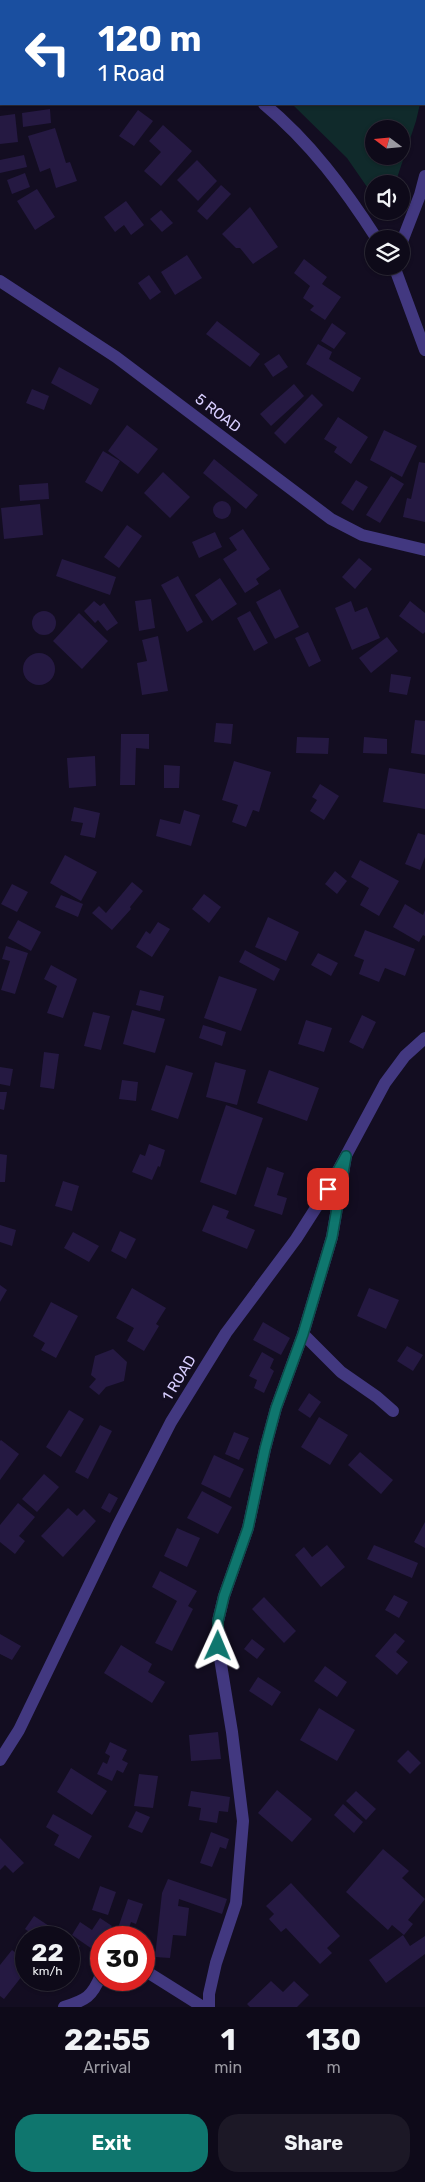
<!DOCTYPE html>
<style>
:root{--surface:#0e0a19;--page:#1c1826;--text:#f1f3f6;--muted:#9b9aa2;--line:#2e2b38;--accent:#0f766e}
body{margin:0;font-family:Rubik,sans-serif;background:var(--page);color:var(--text);height:100vh;display:flex;flex-direction:column;font-size:19px;white-space:nowrap}
*{box-sizing:border-box;margin:0}
p{font-size:16px;color:var(--muted)}
.icon{flex:none;width:28px;height:28px;fill:none;stroke:currentColor;stroke-width:2;stroke-linecap:round;stroke-linejoin:round}
.map{position:relative;height:2007px;overflow:hidden}
.drawer{display:flex;flex-direction:column;background:var(--surface);flex:1}
.drawer>*{flex:none}
.banner{position:absolute;left:0px;top:0px;width:425px;height:105px;box-shadow:0 1px 4px #0004,0 0 0 1px var(--line);background:#1a4fa0;color:#fff;overflow:hidden}
.needle{width:32px;rotate:286deg}
.tools{position:absolute;left:365px;top:120px;display:grid;gap:10px}
.tools a{display:grid;place-items:center;width:45px;height:45px;border-radius:50%;background:var(--surface);box-shadow:0 1px 4px #0004,0 0 0 1px var(--line);font-size:25px}
.speed{position:absolute;left:15px;top:1926px;display:flex;gap:10px;font-size:25px;font-weight:700;text-align:center}
.speed>*{display:grid;place-content:center;width:65px;height:65px;border-radius:50%;background:var(--surface);box-shadow:0 1px 4px #0004,0 0 0 1px var(--line);line-height:1}
.speed small{font-size:12px;font-weight:400}
.speed .limit{border:8px solid #d22;background:#fff;color:#111}
.pin{position:absolute;display:grid;place-items:center;width:42px;height:42px;color:#fff;margin:-21px;border-radius:10px;box-shadow:0 2px 8px #0006}
.me{position:absolute;width:55px;margin:-28px;rotate:1deg;stroke-linejoin:round;filter:drop-shadow(0 0 4px #0008)}
.turn{display:flex;align-items:center;gap:18px;height:105px;padding:0 15px;font-size:22px}
.turn .icon{width:65px;height:65px;stroke-width:2.5}
.turn b{display:block;font-size:35px;line-height:42px}
.eta{display:flex;justify-content:space-evenly;align-items:center;height:85px;text-align:center}
.eta b{font-size:30px;font-weight:700;line-height:35px}
.button{display:flex;gap:10px;margin-top:auto;padding:10px 15px}
.button a{flex:1;height:58px;border-radius:20px;background:var(--accent);color:#fff;font-size:20px;font-weight:700;line-height:58px;text-align:center}
.button a+a{background:var(--page);color:var(--text)}
.map>svg:first-child{display:block}
</style>
<div class="map">
<svg width="425" height="2007" viewBox="0 0 425 2007">
<rect width="100%" height="100%" fill="#130d21"/>
<g fill="#102a2b" fill-rule="evenodd">
<polygon points="166,0 425,0 424,88 424,1"/>
<path d="M292 104H420L416 121 395 184H374V197L347 158ZM374 129H401V156H374Z"/>
</g>
<g fill="#251942">
<polygon points="50,109 51,123 23,127 22,113"/>
<polygon points="138,110 153,121 134,146 119,136"/>
<polygon points="15,114 18,142 0,144 0,116"/>
<polygon points="163,125 192,151 161,186 144,171 161,152 149,141"/>
<polygon points="55,128 66,163 70,162 77,181 56,188 50,168 40,172 28,136"/>
<polygon points="24,155 27,167 0,173 0,160"/>
<polygon points="197,160 217,181 198,201 177,180"/>
<polygon points="25,173 30,187 12,194 7,180"/>
<polygon points="221,185 231,194 207,220 197,211"/>
<polygon points="37,189 55,217 35,230 17,201"/>
<polygon points="126,201 144,225 131,235 124,225 115,232 104,217"/>
<polygon points="250,207 278,247 253,264 240,248 236,248 222,234"/>
<polygon points="161,210 173,223 162,232 150,219"/>
<polygon points="187,255 202,278 175,295 161,272"/>
<polygon points="304,259 327,277 322,284 341,297 325,320 310,310 314,306 303,298 310,286 294,273"/>
<polygon points="149,275 161,292 150,300 138,283"/>
<polygon points="217,321 260,354 250,367 206,334"/>
<polygon points="332,323 346,333 334,349 321,341"/>
<polygon points="318,344 332,352 329,359 361,378 353,392 306,364"/>
<polygon points="279,354 288,367 273,377 264,364"/>
<polygon points="59,367 99,389 91,405 51,383"/>
<polygon points="294,384 304,396 271,426 260,414"/>
<polygon points="32,389 49,396 44,410 26,403"/>
<polygon points="312,394 323,405 285,444 274,433"/>
<polygon points="338,417 368,437 351,464 334,452 337,447 324,439"/>
<polygon points="127,425 158,449 138,474 108,451"/>
<polygon points="384,430 417,446 402,477 370,460"/>
<polygon points="103,451 120,461 102,492 85,482"/>
<polygon points="214,459 258,495 246,509 203,473"/>
<polygon points="419,462 425,463 425,522 403,517 407,498 411,499"/>
<polygon points="163,472 190,497 170,518 144,493"/>
<polygon points="391,476 404,484 380,523 366,515"/>
<polygon points="356,480 368,487 353,511 341,503"/>
<polygon points="48,483 49,499 20,501 19,485"/>
<circle cx="222" cy="510" r="9"/>
<polygon points="40,504 43,535 4,539 1,508"/>
<polygon points="127,525 142,536 119,568 104,557"/>
<polygon points="243,529 270,569 256,579 259,584 245,593 223,559 237,550 229,538"/>
<polygon points="215,532 222,547 199,558 192,542"/>
<polygon points="359,558 372,569 355,589 342,577"/>
<polygon points="62,559 116,577 110,595 56,576"/>
<polygon points="178,576 203,622 187,632 161,585"/>
<polygon points="220,578 237,604 212,621 195,595"/>
<polygon points="280,589 299,627 275,639 256,602"/>
<polygon points="151,599 155,628 139,631 135,601"/>
<polygon points="94,601 100,606 104,603 118,623 107,631 98,620 95,623 84,611"/>
<polygon points="351,601 355,612 367,607 380,638 352,650 335,608"/>
<polygon points="410,601 425,613 425,632 423,634 399,616"/>
<circle cx="44" cy="623" r="12"/>
<polygon points="250,611 268,643 254,651 237,618"/>
<polygon points="79,613 108,641 82,669 53,641"/>
<polygon points="308,632 321,661 309,667 295,638"/>
<polygon points="158,636 168,691 142,695 137,663 147,661 142,640"/>
<polygon points="387,637 398,651 371,673 359,658"/>
<circle cx="39" cy="669" r="16"/>
<polygon points="391,674 411,677 407,695 389,692"/>
<polygon points="415,720 425,721 425,755 411,753"/>
<polygon points="216,723 233,724 231,744 214,742"/>
<polygon points="121,734 149,734 149,749 136,748 135,785 120,785"/>
<polygon points="297,737 329,738 328,754 296,753"/>
<polygon points="364,737 387,739 387,754 363,753"/>
<polygon points="95,756 96,786 69,788 67,758"/>
<polygon points="234,761 271,772 259,812 253,810 246,827 232,822 238,805 222,800"/>
<polygon points="164,765 180,766 179,788 164,788"/>
<polygon points="389,768 425,774 425,809 383,802"/>
<polygon points="320,784 339,796 324,820 310,811 317,800 312,797"/>
<polygon points="74,807 100,813 95,838 80,835 83,823 71,821"/>
<polygon points="184,810 200,815 191,846 156,836 160,819 180,824"/>
<polygon points="418,833 425,835 425,857 420,870 405,864"/>
<polygon points="65,855 97,872 81,901 50,883"/>
<polygon points="360,860 399,881 379,916 360,905 369,888 351,877"/>
<polygon points="335,871 347,881 337,894 325,884"/>
<polygon points="132,882 143,891 130,907 131,909 112,930 92,913 99,906 106,913"/>
<polygon points="12,884 28,892 17,912 1,904"/>
<polygon points="204,894 221,907 209,923 192,909"/>
<polygon points="61,895 83,904 78,917 55,907"/>
<polygon points="405,904 423,915 425,910 425,936 423,935 419,942 393,927"/>
<polygon points="268,917 299,932 286,961 255,947"/>
<polygon points="18,920 41,932 31,951 8,938"/>
<polygon points="158,922 170,929 152,957 136,947 146,931 150,934"/>
<polygon points="365,930 415,949 405,976 385,968 379,982 359,974 364,960 354,956"/>
<polygon points="6,946 28,953 15,994 1,990 10,961 2,959"/>
<polygon points="245,950 280,969 274,981 239,962"/>
<polygon points="318,953 338,963 331,976 311,965"/>
<polygon points="51,965 77,979 63,1018 47,1013 57,986 44,979"/>
<polygon points="219,976 257,989 241,1031 204,1018"/>
<polygon points="140,990 164,996 160,1011 136,1005"/>
<polygon points="132,1010 165,1019 155,1053 123,1044"/>
<polygon points="93,1012 110,1016 101,1050 84,1046"/>
<polygon points="362,1015 376,1022 363,1049 349,1042"/>
<polygon points="306,1020 332,1028 324,1052 298,1044"/>
<polygon points="203,1025 226,1032 222,1046 199,1038"/>
<polygon points="44,1052 59,1054 54,1089 40,1087"/>
<polygon points="215,1062 246,1070 237,1105 206,1097"/>
<polygon points="166,1065 193,1073 178,1119 151,1110"/>
<polygon points="0,1067 13,1069 10,1086 0,1084"/>
<polygon points="269,1070 319,1088 307,1121 257,1103"/>
<polygon points="122,1080 138,1082 136,1101 119,1099"/>
<polygon points="0,1092 7,1092 4,1110 0,1109"/>
<polygon points="226,1105 263,1118 236,1195 200,1182"/>
<polygon points="149,1144 165,1150 160,1167 158,1166 152,1180 132,1172 140,1154 145,1156"/>
<polygon points="0,1154 7,1155 5,1182 0,1182"/>
<polygon points="267,1167 284,1173 277,1195 287,1198 282,1215 254,1206"/>
<polygon points="63,1181 79,1186 72,1211 55,1206"/>
<polygon points="213,1205 229,1211 226,1218 255,1230 247,1249 202,1231"/>
<polygon points="0,1225 16,1230 12,1246 0,1242"/>
<polygon points="120,1231 136,1239 126,1259 111,1251"/>
<polygon points="73,1232 99,1246 89,1262 64,1248"/>
<polygon points="0,1285 7,1290 0,1302"/>
<polygon points="132,1288 166,1308 156,1324 159,1326 144,1351 127,1341 134,1328 116,1318"/>
<polygon points="369,1288 399,1300 386,1329 357,1316"/>
<polygon points="51,1302 78,1316 56,1358 41,1350 45,1343 33,1336"/>
<polygon points="263,1322 290,1338 281,1355 253,1340"/>
<polygon points="407,1346 423,1355 413,1371 397,1361"/>
<polygon points="113,1349 127,1362 124,1381 106,1387 99,1395 89,1387 96,1379 91,1375 95,1356"/>
<polygon points="262,1352 274,1359 270,1368 274,1371 264,1393 254,1388 257,1380 249,1376"/>
<polygon points="309,1393 321,1402 310,1418 298,1410"/>
<polygon points="69,1410 84,1419 61,1457 46,1447"/>
<polygon points="319,1417 348,1435 330,1465 301,1447"/>
<polygon points="100,1425 112,1431 88,1479 75,1472"/>
<polygon points="234,1432 249,1438 239,1460 225,1454"/>
<polygon points="1,1440 19,1454 0,1480 0,1441"/>
<polygon points="360,1452 393,1480 381,1494 348,1465"/>
<polygon points="214,1455 244,1469 230,1498 201,1484"/>
<polygon points="44,1474 59,1487 37,1512 22,1499"/>
<polygon points="202,1491 232,1507 218,1534 187,1518"/>
<polygon points="109,1493 118,1498 110,1513 101,1508"/>
<polygon points="18,1503 35,1517 19,1536 25,1541 15,1554 0,1542 0,1525"/>
<polygon points="68,1508 77,1516 84,1509 96,1521 63,1557 41,1536"/>
<polygon points="425,1522 425,1548 414,1542"/>
<polygon points="177,1528 200,1538 187,1567 164,1556"/>
<polygon points="327,1545 345,1567 321,1587 295,1555 304,1547 312,1557"/>
<polygon points="374,1545 418,1563 412,1578 367,1559"/>
<polygon points="160,1571 197,1591 188,1606 193,1609 172,1651 155,1643 177,1601 152,1587"/>
<polygon points="394,1595 408,1602 399,1618 385,1610"/>
<polygon points="264,1597 296,1631 284,1643 252,1609"/>
<polygon points="395,1633 405,1641 396,1652 408,1662 397,1675 375,1656"/>
<polygon points="0,1634 21,1646 12,1660 0,1654"/>
<polygon points="252,1639 265,1649 257,1659 244,1649"/>
<polygon points="121,1645 152,1664 148,1672 165,1682 152,1703 104,1673"/>
<polygon points="325,1666 347,1682 337,1697 314,1681"/>
<polygon points="258,1677 281,1692 272,1706 249,1691"/>
<polygon points="319,1708 355,1730 337,1761 300,1740"/>
<polygon points="218,1732 221,1759 191,1761 189,1735"/>
<polygon points="110,1742 127,1750 122,1760 128,1763 123,1773 117,1770 112,1781 97,1774 103,1762 107,1764 110,1756 105,1753"/>
<polygon points="408,1750 421,1763 410,1774 397,1761"/>
<polygon points="71,1768 107,1791 92,1815 57,1792"/>
<polygon points="139,1774 158,1776 153,1808 134,1806"/>
<polygon points="277,1790 312,1819 292,1842 258,1813"/>
<polygon points="191,1791 230,1797 228,1812 219,1811 217,1823 199,1820 201,1808 188,1806"/>
<polygon points="356,1791 376,1809 366,1820 346,1801"/>
<polygon points="343,1804 363,1822 354,1833 334,1815"/>
<polygon points="136,1811 150,1817 142,1833 128,1827"/>
<polygon points="53,1814 92,1836 79,1859 54,1845 59,1835 46,1827"/>
<polygon points="211,1832 229,1839 226,1849 220,1847 212,1867 200,1863"/>
<polygon points="0,1838 24,1863 13,1873 5,1865 0,1870"/>
<polygon points="383,1849 409,1871 402,1878 425,1899 408,1920 413,1924 404,1935 392,1925 388,1930 346,1892"/>
<polygon points="168,1879 227,1899 222,1914 179,1899 178,1906 189,1908 186,1936 173,1935 170,1958 155,1957 162,1893"/>
<polygon points="291,1883 340,1936 327,1948 332,1953 320,1964 286,1928 281,1932 269,1919 274,1914 266,1906"/>
<polygon points="100,1886 116,1892 108,1915 92,1910"/>
<polygon points="128,1899 143,1904 136,1924 131,1922 128,1931 118,1928"/>
<polygon points="34,1916 67,1938 38,1938 25,1929"/>
<polygon points="100,1918 112,1926 104,1938 101,1938 101,1941 95,1951 72,1935 80,1922 92,1930"/>
<polygon points="403,1935 410,1946 425,1936 425,1954 386,1983 369,1960"/>
<polygon points="69,1939 80,1946 71,1960 69,1958"/>
<polygon points="12,1950 26,1961 26,1971 4,1999 0,1996 0,1965"/>
<polygon points="271,1981 283,1992 294,1981 309,1995 297,2007 250,2007 247,2004"/>
</g>
<g fill="none" stroke-linecap="round" stroke-linejoin="round">
<g stroke="#423880" stroke-width="12">
<polyline points="140,0 141,1"/>
<path d="M264 104C310 142 345 189 377 239"/>
<polyline points="401,244 420,195 425,176"/>
<polyline points="394,266 425,350"/>
<polyline points="0,281 116,357 331,519 362,535 425,550"/>
<polyline points="303,1334 341,1372 377,1397 393,1411"/>
<polyline points="0,1760 19,1730 117,1527 171,1422 226,1333 296,1239 328,1189 385,1083 405,1056 425,1038"/>
<polyline points="144,1970 203,2007"/>
<path d="M64 2007C86 2000 92 1997 101 1975"/>
<polyline points="209,2007 209,1994 216,1963 236,1903 243,1821 232,1732 218,1646 218,1621 224,1596 248,1528 265,1449 276,1408 303,1334 332,1237 346,1156"/>
</g>
</g>
<g fill="none" stroke-linecap="round" stroke-linejoin="round">
<defs>
<polyline id="route" points="218,1646 218,1621 224,1596 248,1528 265,1449 276,1408 303,1334 332,1237 346,1156 328,1189"/>
</defs>
<use href="#route" stroke="#0a4d48" stroke-width="12"/>
<use href="#route" stroke="#0f766e" stroke-width="9"/>
</g>
<g text-anchor="middle" dominant-baseline="central" stroke-width="5" stroke-linejoin="round" paint-order="stroke">
<g font-size="15" fill="#d8ceff" stroke="#130d21">
<text transform="translate(218 413) rotate(37)">5 ROAD</text>
<text transform="translate(179 1378) rotate(-59)">1 ROAD</text>
</g>
</g>
</svg>
<div class="tools">
<a><svg class="needle" viewBox="-14 -14 28 28"><path d="M0-13l5 13h-10z" fill="#e53935"/><path d="M0 13l5-13h-10z" fill="#9b9aa2"/></svg></a>
<a><svg class="icon" aria-label="sound" viewBox="0 0 24 24"><path d="M4 9h4l5-4v14l-5-4H4zM17 9q2 3 0 6"/></svg></a>
<a><svg class="icon" aria-label="layers" viewBox="0 0 24 24"><path d="M12 4l9 5-9 5-9-5zM3 14l9 5 9-5"/></svg></a>
</div>
<div class="speed"><div>22<small>km/h</small></div><div class="limit">30</div></div>
<div class="pin" style="left:328px;top:1189px;background:#d93025"><svg class="icon" aria-label="arrive" viewBox="0 0 24 24"><path d="M6 21V4h12l-3 4 3 4H6"/></svg></div>
<svg class="me" style="left:218px;top:1646px" viewBox="-20 -20 40 40"><path d="M0-17L14 15 0 8-14 15z" fill="#0f766e" stroke="#fff" stroke-width="4"/></svg>
<div class="banner">
<div class="turn"><svg class="icon" aria-label="left" viewBox="0 0 24 24"><path d="M17 20v-9H6M10 6l-5 5 5 5"/></svg><div><b>120 m</b>1 Road</div></div>
</div>
</div>
<section class="drawer">
<div class="eta">
<div><b>22:55</b><p>Arrival</p></div>
<div><b>1</b><p>min</p></div>
<div><b>130</b><p>m</p></div>
</div>
<div class="button"><a>Exit</a><a>Share</a></div>
</section>
